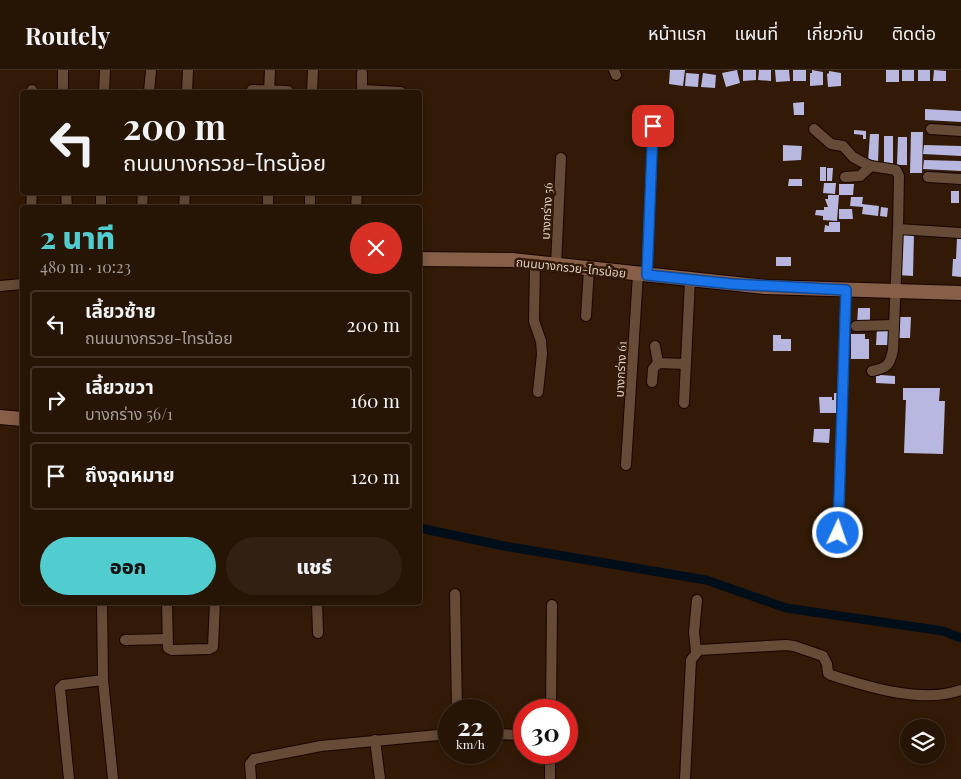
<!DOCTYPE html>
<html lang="th">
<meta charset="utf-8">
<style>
:root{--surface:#261404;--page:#322113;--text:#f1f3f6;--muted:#a49e9a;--line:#423326;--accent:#52cdcf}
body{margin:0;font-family:"Playfair Display","Noto Sans Thai",serif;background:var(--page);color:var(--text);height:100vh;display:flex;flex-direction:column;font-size:19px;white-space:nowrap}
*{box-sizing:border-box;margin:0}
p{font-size:16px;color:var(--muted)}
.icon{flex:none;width:28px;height:28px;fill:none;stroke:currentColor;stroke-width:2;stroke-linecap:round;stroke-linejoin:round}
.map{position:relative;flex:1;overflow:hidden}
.sheet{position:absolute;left:20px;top:135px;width:402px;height:400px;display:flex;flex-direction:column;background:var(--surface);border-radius:5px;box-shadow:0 2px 12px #0003,0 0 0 1px var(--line)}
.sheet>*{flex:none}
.top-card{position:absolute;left:20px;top:20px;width:402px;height:105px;border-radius:5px;box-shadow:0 2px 12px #0003,0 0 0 1px var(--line);background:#261404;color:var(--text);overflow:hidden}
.controls{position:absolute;left:900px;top:649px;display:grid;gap:10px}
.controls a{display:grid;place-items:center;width:45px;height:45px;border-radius:50%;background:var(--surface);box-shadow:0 2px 12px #0003,0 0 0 1px var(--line);font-size:25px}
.speed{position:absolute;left:438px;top:629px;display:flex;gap:10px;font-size:25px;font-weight:700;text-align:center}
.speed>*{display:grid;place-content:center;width:65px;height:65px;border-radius:50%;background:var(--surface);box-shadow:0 2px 12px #0003,0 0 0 1px var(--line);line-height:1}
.speed small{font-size:12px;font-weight:400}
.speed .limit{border:8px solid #d22;background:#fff;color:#111}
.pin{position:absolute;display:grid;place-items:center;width:42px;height:42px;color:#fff;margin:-21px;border-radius:10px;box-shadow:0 2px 8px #0006}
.me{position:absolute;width:55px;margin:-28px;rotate:3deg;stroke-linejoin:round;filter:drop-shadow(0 0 4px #0008)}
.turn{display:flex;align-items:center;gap:18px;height:105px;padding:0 20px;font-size:22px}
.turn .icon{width:65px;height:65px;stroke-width:2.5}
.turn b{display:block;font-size:35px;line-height:42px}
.round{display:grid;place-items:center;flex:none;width:52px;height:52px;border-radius:26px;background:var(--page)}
.head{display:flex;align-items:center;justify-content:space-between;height:85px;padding:0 20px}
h1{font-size:30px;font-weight:800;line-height:38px;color:var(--accent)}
.primary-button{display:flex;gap:10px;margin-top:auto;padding:10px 20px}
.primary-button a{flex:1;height:58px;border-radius:30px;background:var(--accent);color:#111;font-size:20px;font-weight:800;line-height:58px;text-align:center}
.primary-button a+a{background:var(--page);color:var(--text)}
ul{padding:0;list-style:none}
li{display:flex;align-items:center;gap:15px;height:68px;margin:0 10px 8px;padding:0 10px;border:2px solid var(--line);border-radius:5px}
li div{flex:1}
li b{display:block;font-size:19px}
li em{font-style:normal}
header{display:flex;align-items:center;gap:30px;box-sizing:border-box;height:70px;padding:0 25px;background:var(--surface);border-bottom:1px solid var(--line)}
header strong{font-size:24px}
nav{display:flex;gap:28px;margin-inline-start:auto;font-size:18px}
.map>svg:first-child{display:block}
</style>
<header>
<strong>Routely</strong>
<nav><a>หน้าแรก</a><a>แผนที่</a><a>เกี่ยวกับ</a><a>ติดต่อ</a></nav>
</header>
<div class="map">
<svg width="961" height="709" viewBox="0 0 961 709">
<rect width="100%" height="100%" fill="#321a06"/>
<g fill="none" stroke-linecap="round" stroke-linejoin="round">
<polyline stroke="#000e19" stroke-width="9" points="420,458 504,476 706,510 786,538 943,561 961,568"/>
</g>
<g fill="#b8b7e0">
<polygon points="670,0 685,0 683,16 669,14"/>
<polygon points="737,0 740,13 726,17 722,3"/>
<polygon points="743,0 756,0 756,10 743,11"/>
<polygon points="759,0 771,0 771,11 758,10"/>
<polygon points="775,0 789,0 790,11 776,12"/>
<rect x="793" y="0" width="13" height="11"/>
<polygon points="812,0 823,2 823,15 810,16 810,3 812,3"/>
<rect x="886" y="0" width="13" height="12"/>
<rect x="902" y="0" width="12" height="11"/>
<rect x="918" y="0" width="12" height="11"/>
<polygon points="934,0 946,1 946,11 933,11"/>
<polygon points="829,1 841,3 841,16 828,17 827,4 829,3"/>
<polygon points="686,3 699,4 698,17 685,16"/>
<polygon points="703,3 716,5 715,18 701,17"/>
<polygon points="804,32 804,45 794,45 793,33"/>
<polygon points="925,39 961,41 961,52 925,50"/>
<polygon points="854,60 866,61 866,69 863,69 863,65 854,64"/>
<polygon points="911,62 923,62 922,103 910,103"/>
<polygon points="870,64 879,64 878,93 868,92"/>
<rect x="884" y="66" width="9" height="30"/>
<polygon points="898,67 907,67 907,95 897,95"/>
<polygon points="783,75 802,76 801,90 783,91"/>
<polygon points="924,75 961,76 961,86 923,84"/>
<polygon points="924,90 961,91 961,101 923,99"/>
<rect x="820" y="97" width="6" height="14"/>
<polygon points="827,98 833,98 832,111 827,111"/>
<polygon points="789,109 802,109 802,116 788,116"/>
<polygon points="824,113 836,113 835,124 823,123"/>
<polygon points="839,114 854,114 853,125 839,125"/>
<rect x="951" y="121" width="8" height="12"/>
<polygon points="828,125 839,125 837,151 823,150 823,146 815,145 816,140 824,140 824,137 828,137 825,129 828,129"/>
<polygon points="851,127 863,127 862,134 879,136 878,146 862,144 863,137 850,136"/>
<polygon points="881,137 888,138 887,147 880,146"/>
<polygon points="839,139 852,139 853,149 839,149"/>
<polygon points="829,152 840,152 840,162 824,162 825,155 829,156"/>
<polygon points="898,162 914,163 913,206 897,205"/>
<polygon points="957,168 961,168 961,207 952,206 953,189 956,189"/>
<rect x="776" y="187" width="15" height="9"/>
<polygon points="858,238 870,238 870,255 857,254"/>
<polygon points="900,247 911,247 910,268 899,268"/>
<polygon points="877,258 892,259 891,275 876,275"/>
<polygon points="851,264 865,264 865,269 869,269 869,289 851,289"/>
<polygon points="773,265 781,265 781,269 791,269 791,281 773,281"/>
<polygon points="881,305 895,306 895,314 876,313 876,306"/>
<polygon points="903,318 940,318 939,331 945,331 943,384 904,383 906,330 903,330"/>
<polygon points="834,323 839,323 839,343 820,343 819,327 832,327 832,330 834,330"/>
<polygon points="814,359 830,359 829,373 813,372"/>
</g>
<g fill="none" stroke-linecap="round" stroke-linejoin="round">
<defs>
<g id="minor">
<polyline points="63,0 63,22"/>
<polyline points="614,0 616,5"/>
<polyline points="252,20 288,21"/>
<polyline points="362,20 362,3"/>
<polyline points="32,22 32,20"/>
<polyline points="104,22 105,0"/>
<polyline points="149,22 151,0"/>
<polyline points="187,22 188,0"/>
<polyline points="269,22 270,0"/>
<polyline points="312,22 313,0"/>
<polyline points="362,22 362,20 401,22"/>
<polyline points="639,45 652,53 653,56 647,205"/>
<polyline points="814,59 831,74 843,76 853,87 864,93 871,96 896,100 899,106 898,159"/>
<polyline points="931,59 961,61"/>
<polyline points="845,107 860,106 871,96"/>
<polyline points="928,107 961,109"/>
<polyline points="66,122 67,138"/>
<polyline points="31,138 32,122"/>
<polyline points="101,138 101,122"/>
<polyline points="142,138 143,122"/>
<polyline points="184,138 185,122"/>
<polyline points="268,138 268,122"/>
<polyline points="310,138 310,122"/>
<polyline points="356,138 357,122"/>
<polyline points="535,193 534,251 541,271 542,284 538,322"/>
<polyline points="556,195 561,88"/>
<polyline points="0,216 22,214"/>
<polyline points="586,246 589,199"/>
<polyline points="856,256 894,255"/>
<polyline points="655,276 658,293"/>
<path d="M872 301C887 298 890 295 893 280L898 159 960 163"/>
<polyline points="652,312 653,299 658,293 686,294"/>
<polyline points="684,333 690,210"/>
<polyline points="626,395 638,204"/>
<polyline points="838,463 846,220"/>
<polyline points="455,524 457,640"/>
<polyline points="102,532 103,610 113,709"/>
<polyline points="167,532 168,578 172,580 209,579 213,577 215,532"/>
<polyline points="317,532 318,563"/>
<polyline points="125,570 167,569"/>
<polyline points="696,582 694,562 697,530"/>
<polyline points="551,640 552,535"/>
<polyline points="491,664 524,665"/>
<polyline points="375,670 380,709"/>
<polyline points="69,709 60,618 63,615 103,610"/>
<polyline points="251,709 250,694 254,689 321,676 449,664"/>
<polyline points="550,709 550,682"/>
<path d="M685 709 691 590 699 580 786 575 794 576 823 586 827 594 828 603 831 605C868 617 923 634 961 620"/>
</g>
<g id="secondary">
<polyline points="420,189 512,190 765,217 961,223"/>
<polyline points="0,347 22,349"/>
</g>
</defs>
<use href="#minor" stroke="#180400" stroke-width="12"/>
<use href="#secondary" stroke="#180400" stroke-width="16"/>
<use href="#minor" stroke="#664b36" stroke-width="10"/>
<use href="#secondary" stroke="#875e47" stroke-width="14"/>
</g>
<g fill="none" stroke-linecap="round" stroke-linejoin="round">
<defs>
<polyline id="route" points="653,56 647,205 732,214 846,220 838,463"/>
</defs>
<use href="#route" stroke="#114b97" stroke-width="12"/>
<use href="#route" stroke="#1a73e8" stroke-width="9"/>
</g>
<g text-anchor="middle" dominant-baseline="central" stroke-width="5" stroke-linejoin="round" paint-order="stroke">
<g font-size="12" fill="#decec2" stroke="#321a06">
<text transform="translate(546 141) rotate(-87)">บางกร่าง 56</text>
<text transform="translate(571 197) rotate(6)">ถนนบางกรวย-ไทรน้อย</text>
<text transform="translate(620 299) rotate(-87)">บางกร่าง 61</text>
</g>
</g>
</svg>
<div class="controls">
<a><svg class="icon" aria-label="layers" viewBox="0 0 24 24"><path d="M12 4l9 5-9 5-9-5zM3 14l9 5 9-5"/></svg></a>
</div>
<div class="speed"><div>22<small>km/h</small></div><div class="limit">30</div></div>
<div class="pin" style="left:653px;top:56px;background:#d93025"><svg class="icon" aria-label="arrive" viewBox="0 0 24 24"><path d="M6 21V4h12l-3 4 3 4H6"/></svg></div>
<svg class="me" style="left:838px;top:463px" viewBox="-20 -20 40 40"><circle r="17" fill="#1a73e8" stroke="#fff" stroke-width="3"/><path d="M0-11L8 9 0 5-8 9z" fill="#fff"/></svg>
<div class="top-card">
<div class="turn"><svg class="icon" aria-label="left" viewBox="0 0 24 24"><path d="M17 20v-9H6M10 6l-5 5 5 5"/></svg><div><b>200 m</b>ถนนบางกรวย-ไทรน้อย</div></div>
</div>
<section class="sheet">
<div class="head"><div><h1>2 นาที</h1><p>480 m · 10:23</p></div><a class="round" style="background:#d93025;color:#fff"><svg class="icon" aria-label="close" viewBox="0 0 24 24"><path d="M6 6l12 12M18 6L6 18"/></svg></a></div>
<ul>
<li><svg class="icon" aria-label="left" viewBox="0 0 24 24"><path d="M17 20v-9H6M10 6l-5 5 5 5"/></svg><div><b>เลี้ยวซ้าย</b><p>ถนนบางกรวย-ไทรน้อย</p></div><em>200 m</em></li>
<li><svg class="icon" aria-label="right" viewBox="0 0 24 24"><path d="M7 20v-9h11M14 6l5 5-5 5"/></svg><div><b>เลี้ยวขวา</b><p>บางกร่าง 56/1</p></div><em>160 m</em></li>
<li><svg class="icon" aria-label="arrive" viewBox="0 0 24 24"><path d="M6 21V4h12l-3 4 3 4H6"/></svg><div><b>ถึงจุดหมาย</b></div><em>120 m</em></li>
</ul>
<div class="primary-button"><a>ออก</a><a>แชร์</a></div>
</section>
</div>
